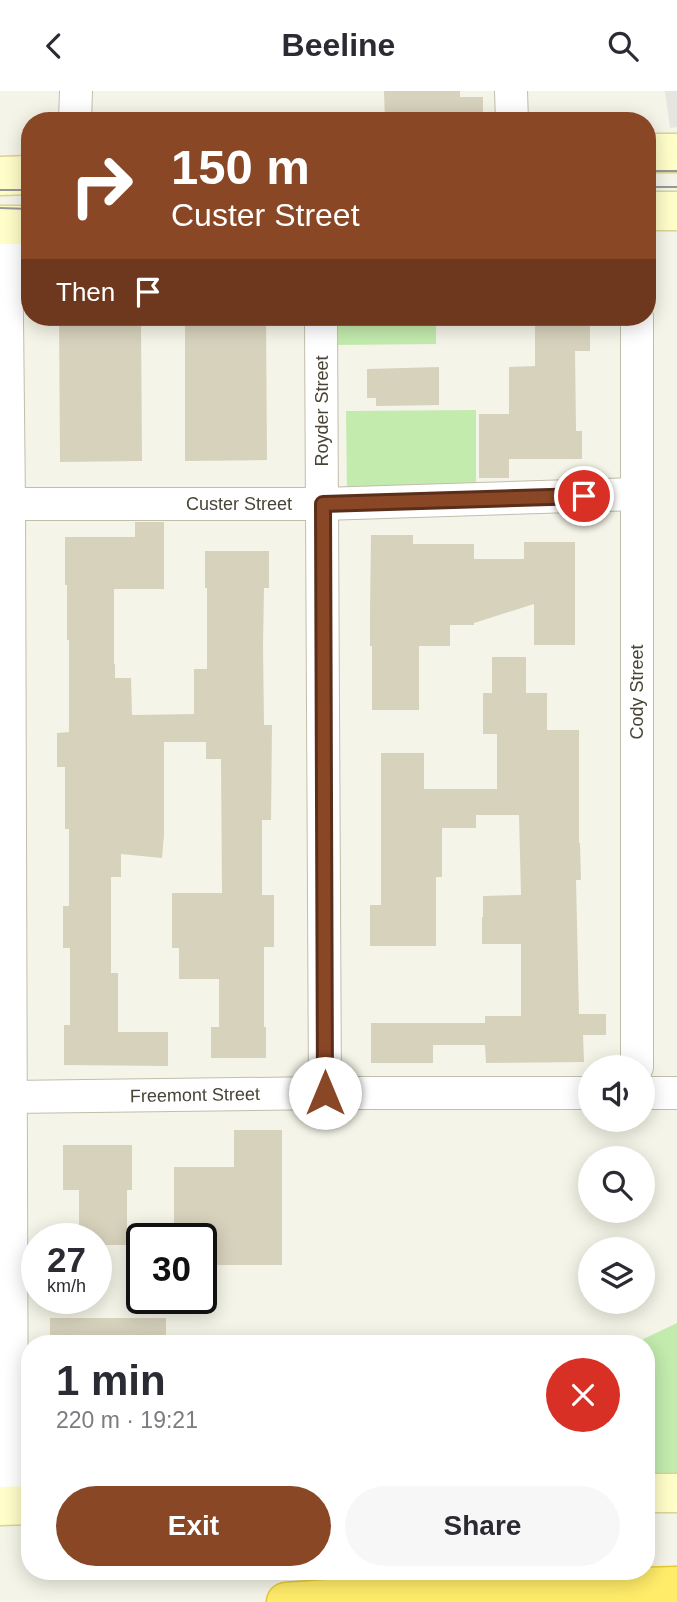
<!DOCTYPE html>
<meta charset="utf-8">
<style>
:root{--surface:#fff;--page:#f7f7f7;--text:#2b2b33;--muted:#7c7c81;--accent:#8a4726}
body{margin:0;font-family:Arial,sans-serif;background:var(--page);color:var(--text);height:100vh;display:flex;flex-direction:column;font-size:26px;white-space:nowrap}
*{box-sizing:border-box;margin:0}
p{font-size:23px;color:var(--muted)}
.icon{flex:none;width:38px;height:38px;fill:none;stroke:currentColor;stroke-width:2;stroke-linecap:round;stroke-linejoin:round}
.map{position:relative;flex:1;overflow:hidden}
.drawer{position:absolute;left:21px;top:1244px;width:634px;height:245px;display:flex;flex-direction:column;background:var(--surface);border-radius:28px;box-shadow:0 4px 18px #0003}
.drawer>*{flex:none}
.hud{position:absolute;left:21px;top:21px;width:635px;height:214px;border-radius:28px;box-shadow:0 4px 18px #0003;background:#8a4726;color:#fff;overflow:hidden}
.controls{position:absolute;left:578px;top:964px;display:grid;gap:14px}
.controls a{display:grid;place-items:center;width:77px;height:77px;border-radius:50%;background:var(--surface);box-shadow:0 4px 18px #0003;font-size:35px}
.speed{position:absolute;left:21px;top:1132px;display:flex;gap:14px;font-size:35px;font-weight:700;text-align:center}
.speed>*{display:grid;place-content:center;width:91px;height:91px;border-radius:50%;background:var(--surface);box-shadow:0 4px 18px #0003;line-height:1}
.speed small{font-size:18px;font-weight:400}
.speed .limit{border:4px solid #111;border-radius:10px;background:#fff;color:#111}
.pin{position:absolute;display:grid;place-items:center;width:60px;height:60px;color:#fff;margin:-30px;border:4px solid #fff;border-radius:50%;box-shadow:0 2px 7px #0007}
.me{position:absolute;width:77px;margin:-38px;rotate:0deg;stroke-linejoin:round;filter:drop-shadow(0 0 5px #0008)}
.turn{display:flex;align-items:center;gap:24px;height:147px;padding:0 35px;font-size:32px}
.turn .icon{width:91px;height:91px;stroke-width:2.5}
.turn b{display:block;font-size:49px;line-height:60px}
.then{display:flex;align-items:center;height:66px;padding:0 35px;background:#0003;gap:14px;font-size:26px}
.round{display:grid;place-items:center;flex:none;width:74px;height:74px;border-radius:37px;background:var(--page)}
.summary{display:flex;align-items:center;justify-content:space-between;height:119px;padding:0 35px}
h1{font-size:42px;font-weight:600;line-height:52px}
.action{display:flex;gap:14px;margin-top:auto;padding:14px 35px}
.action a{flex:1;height:80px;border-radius:42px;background:var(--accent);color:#fff;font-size:28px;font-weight:600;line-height:80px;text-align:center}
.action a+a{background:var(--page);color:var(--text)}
header{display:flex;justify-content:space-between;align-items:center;height:91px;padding:0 35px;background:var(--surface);font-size:32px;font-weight:600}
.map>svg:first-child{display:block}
</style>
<header><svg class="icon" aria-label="back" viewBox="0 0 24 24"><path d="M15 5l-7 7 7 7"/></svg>Beeline<svg class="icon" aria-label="search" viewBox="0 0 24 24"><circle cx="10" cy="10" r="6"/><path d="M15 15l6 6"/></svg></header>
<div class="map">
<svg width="677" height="1511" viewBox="0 0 677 1511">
<rect width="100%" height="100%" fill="#f5f4e8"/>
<g fill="#c3ebae">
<polygon points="334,226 436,226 436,253 333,254"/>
<polygon points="476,319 476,399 347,400 346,320"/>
<polygon points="677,1232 677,1384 646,1384 646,1253 633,1253"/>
</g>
<polygon fill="#e6e5e0" points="665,0 677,0 677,36 670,37"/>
<g fill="#d7d2bc">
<polygon points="384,0 460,0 460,6 483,6 483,30 385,30"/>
<polygon points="59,226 141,226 142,370 60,371"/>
<polygon points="185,226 266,226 267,369 185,370"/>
<polygon points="535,229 590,229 590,260 575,260 576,340 582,340 582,368 509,368 509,387 479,387 479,323 509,323 509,276 535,275"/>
<polygon points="439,276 439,314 376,315 376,307 367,307 367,278"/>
<polygon points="135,431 164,431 164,498 114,498 114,573 115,573 115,587 131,587 132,624 194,623 194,578 207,578 207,497 205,497 205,460 269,460 269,497 264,497 263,555 264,634 272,634 271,729 262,729 262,804 274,804 274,856 264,856 264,936 266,936 266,967 211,967 211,936 219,936 219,888 179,888 179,857 172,857 172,802 222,802 221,668 206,668 206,651 164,651 164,744 162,767 121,763 121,786 111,786 111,882 118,882 118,941 168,941 168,975 64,974 64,934 70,934 70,857 63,857 63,815 69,815 69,738 65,738 65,676 57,676 57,642 69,641 69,549 67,549 67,494 65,494 65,446 135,446"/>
<polygon points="371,444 413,444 413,453 474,453 474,468 524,468 524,451 575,451 575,554 534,554 534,513 474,532 474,534 450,534 450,555 419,555 419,619 372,619 372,555 370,555 370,521"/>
<polygon points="492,566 526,566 526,602 547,602 547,639 579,639 579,752 580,752 581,789 576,789 579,923 606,923 606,944 583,944 584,971 486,972 485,954 433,954 433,972 371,972 371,932 485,932 485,925 521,925 521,853 482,853 482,826 483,826 483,805 521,804 519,724 476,724 476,737 442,737 442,786 436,786 436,855 370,855 370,814 381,814 381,662 424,662 424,698 497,698 497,643 483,643 483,602 492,602"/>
<polygon points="234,1039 282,1039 282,1174 201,1174 201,1148 174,1148 174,1076 234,1076"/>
<polygon points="63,1054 132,1054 132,1099 127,1099 127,1154 96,1154 96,1148 79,1148 79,1099 63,1099"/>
<rect x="50" y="1227" width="116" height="26"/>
</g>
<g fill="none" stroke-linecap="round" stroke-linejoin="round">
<defs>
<g id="minor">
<polyline points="511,0 512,30"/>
<polyline points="75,30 76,0"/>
<polyline points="6,134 9,413 12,1414"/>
<polyline points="321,226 325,1002"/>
<polyline points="637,226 637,976"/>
<polyline points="9,413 323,413 637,403"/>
<polyline points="642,1002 677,1002"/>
<polyline points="10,1006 325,1002 590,1002"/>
</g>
<g id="secondary">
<polyline points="648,62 677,62"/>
<polyline points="0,85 30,84"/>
<polyline points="648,120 677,120"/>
<polyline points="0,134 30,134"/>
<polyline points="646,1402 677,1402"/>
<polyline points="0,1415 30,1414"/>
</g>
<polyline id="motorway" points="286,1511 398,1503 677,1495"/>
</defs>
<use href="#minor" stroke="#c1beaa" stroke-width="34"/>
<use href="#secondary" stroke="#d8d495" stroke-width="41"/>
<use href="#motorway" stroke="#e7ca30" stroke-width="41"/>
<use href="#minor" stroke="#fff" stroke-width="32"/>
<use href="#secondary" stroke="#fffdc8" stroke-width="38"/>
<use href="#motorway" stroke="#ffec69" stroke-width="38"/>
<g stroke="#979797" stroke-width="2">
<polyline points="648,80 677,80"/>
<polyline points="648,96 677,96"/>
<polyline points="0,99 30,99"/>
<polyline points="0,117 30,118"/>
</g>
</g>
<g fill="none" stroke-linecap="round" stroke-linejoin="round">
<defs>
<polyline id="route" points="325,1002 323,413 584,405"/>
</defs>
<use href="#route" stroke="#5a2e19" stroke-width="18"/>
<use href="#route" stroke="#8a4726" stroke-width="12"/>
</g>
<g text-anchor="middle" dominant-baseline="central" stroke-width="7" stroke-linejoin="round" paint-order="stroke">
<g font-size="18" fill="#494536" stroke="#fff">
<text transform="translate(322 320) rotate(-90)">Royder Street</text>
<text x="239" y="413">Custer Street</text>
<text transform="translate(637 601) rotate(-90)">Cody Street</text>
<text transform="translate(195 1004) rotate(-1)">Freemont Street</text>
</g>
</g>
</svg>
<div class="controls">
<a><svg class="icon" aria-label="sound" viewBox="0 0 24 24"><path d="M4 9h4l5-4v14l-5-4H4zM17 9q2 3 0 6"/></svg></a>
<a><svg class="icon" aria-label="search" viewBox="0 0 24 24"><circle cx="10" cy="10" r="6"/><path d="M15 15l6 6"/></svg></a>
<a><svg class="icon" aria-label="layers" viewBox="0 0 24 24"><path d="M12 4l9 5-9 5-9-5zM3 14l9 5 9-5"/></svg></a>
</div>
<div class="speed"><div>27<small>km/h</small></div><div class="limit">30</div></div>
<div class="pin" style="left:584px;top:405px;background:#d93025"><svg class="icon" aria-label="arrive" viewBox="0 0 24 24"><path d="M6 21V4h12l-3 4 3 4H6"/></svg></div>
<svg class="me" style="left:325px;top:1002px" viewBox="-20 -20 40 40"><circle r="19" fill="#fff"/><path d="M0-13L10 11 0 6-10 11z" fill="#8a4726"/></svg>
<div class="hud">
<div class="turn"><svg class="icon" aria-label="right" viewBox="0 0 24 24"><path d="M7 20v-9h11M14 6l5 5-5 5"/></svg><div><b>150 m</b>Custer Street</div></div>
<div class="then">Then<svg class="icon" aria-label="arrive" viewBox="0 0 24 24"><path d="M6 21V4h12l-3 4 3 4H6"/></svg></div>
</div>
<section class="drawer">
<div class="summary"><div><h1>1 min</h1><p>220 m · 19:21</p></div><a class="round" style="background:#d93025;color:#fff"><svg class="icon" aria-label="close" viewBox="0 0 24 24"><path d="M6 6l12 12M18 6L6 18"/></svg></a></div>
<div class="action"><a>Exit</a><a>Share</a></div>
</section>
</div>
